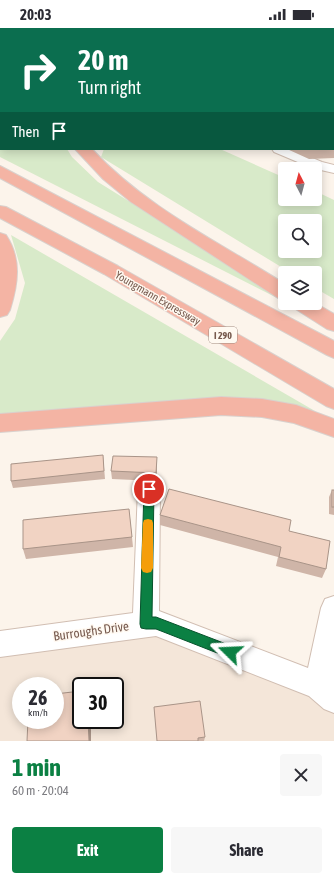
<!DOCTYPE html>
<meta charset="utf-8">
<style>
:root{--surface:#fff;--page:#f7f7f7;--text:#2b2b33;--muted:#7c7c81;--accent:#0b8043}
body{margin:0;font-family:"Asap Condensed",sans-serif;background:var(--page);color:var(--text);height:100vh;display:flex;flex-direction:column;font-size:15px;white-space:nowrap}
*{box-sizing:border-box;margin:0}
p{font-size:13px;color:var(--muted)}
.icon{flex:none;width:22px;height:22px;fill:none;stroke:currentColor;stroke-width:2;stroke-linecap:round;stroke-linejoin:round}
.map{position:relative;height:713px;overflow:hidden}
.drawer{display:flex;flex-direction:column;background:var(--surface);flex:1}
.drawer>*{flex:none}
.guide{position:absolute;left:0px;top:0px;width:334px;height:122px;box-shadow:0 2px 10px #0003;background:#0b6e4f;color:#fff;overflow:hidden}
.needle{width:26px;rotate:354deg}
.buttons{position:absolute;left:278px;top:134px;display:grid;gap:8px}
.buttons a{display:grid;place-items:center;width:44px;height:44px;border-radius:4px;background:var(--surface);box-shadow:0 2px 10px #0003;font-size:20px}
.speed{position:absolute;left:12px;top:649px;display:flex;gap:8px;font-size:20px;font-weight:700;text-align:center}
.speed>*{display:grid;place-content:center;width:52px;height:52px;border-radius:50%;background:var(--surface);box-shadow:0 2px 10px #0003;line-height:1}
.speed small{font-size:10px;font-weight:400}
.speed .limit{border:2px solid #111;border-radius:6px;background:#fff;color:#111}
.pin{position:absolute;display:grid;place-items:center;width:34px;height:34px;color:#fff;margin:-17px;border:2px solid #fff;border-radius:50%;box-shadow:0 1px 4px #0007}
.me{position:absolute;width:44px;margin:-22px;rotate:291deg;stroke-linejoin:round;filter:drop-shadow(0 0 3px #0008)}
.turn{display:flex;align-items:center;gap:14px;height:84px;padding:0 12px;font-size:18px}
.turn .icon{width:52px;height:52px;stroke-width:2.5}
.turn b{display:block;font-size:28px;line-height:34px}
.then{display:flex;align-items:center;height:38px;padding:0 12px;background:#0003;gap:8px;font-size:15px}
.round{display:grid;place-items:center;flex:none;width:42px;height:42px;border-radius:4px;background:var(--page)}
.head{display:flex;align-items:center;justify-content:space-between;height:68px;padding:0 12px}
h1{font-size:24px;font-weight:700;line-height:30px;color:var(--accent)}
.primary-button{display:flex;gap:8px;margin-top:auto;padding:8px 12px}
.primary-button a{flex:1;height:46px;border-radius:4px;background:var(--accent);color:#fff;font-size:16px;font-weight:700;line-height:46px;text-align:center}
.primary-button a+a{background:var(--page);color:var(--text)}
.status{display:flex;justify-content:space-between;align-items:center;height:28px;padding:0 20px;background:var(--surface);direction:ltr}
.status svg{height:11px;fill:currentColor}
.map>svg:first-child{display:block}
</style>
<div class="status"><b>20:03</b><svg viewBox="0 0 49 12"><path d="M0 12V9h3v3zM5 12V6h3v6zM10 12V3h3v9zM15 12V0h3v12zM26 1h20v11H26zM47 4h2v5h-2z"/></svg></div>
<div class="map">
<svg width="334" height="713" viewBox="0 0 334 713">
<rect width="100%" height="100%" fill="#fcf4eb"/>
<path fill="#f4e6d9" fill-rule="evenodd" d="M146 596 334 671V713H0V616ZM21 658H55V692H21ZM81 658H115V692H81Z"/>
<g fill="#d8eac9" fill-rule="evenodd">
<polygon points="0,86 1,121 67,121 72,129 98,154 270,261 281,272 0,129"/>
<path d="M104 121H220L285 150V171H315V163L334 172V271L315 260V245H291L101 129ZM285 193H315V223H285Z"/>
<polygon points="11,207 315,383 284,375 0,387 0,313 15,291 25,255"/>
</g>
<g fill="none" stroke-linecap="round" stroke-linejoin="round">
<defs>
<g id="minor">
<polygon points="114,0 128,0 129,1 115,1"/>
<polygon points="272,121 291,121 322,134 334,137 334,145 312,140 274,124"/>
<polygon points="149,451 157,454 160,461 159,583 308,640 321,580 325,571 334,568 334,685 324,681 309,668 156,608 0,629 0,603 133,585 138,461 141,454"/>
</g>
<g id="major">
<rect x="0" y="61" width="1" height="8"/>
<rect x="333" y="62" width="1" height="8"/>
</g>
<g id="highway">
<rect x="0" y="14" width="1" height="8"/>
<path d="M75 121H92C145 179 219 214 285 256V272L278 270 131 174 103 151Z"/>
<polygon points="0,138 334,313 334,330 327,327 0,150"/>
<polygon points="0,178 6,179 118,238 334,361 334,381 326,378 104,246 0,190"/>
<path d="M0 205 6 207C22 231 18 256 10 282L7 287 0 289Z"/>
<polygon points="291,275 315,275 334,286 334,303 327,301 294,280"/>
<polygon points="221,369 262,371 296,377 334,391 334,409 294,395 262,389 221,387 0,404 0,386"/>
</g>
</defs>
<use href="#minor" stroke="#d1beb2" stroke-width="2"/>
<use href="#major" stroke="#d9d1cd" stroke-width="2"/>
<use href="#highway" stroke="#d9d1cd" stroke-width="2"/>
<use href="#minor" fill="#fff" fill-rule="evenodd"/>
<use href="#major" fill="#f8d5a6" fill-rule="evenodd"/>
<use href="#highway" fill="#f4b4a4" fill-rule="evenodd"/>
</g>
<g fill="#cfb5a8">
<polygon points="333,88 334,88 334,130 309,131 287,121 333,121"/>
<polygon points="103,427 105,451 13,460 11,453"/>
<polygon points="157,437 156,453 112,451 111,443"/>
<polygon points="332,462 334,462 334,487 329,486 329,469"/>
<polygon points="129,481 133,519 26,531 23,521"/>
<polygon points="160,487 289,503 326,541 322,550 276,538 278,529 160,497"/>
<polygon points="154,679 205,709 204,713 157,713"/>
</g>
<g fill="#a99488">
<polygon points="157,429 157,437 156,453 156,445"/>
<polygon points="88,692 91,692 91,713 89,713"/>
</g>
<g fill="#f1d3c3" stroke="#a99488">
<polygon points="187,0 198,0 199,1 187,1"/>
<polygon points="234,0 269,0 270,1 235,1"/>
<rect x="333" y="88" width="1" height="28"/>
<polygon points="103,427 104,443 11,453 11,436"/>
<polygon points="113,428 157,429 156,445 111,443"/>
<polygon points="169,461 291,492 289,503 330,513 326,541 279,529 281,519 160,487"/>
<rect x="332" y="462" width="2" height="17"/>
<polygon points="129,481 132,509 23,521 23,492"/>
<polygon points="81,663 81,692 88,692 89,713 27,713 28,692 55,692 55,666"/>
<polygon points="200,673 205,709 198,710 198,713 157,713 154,679"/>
</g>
<polygon fill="#0b8043" stroke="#07532c" points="149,457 154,461 152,589 156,589 234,619 236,624 234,628 230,630 156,601 146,601 141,600 140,596 144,461"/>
<polygon fill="#f59e0b" points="148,491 152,492 153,495 153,540 151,544 147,545 143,544 141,540 143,495 144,492"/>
<g text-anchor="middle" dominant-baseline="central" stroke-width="3" stroke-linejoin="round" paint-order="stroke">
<rect fill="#fff9f1" stroke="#a08a7f" stroke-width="1" x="209" y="299" width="28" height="16" rx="3"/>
<g font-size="10" font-weight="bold" fill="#775a4e">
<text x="223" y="307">I 290</text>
</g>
<g font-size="11" fill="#775a4e" stroke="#fff9f1">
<text transform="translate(158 270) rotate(30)">Youngmann Expressway</text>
</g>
<g font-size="13" fill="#775a4e" stroke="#fff9f1">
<text transform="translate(91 603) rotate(-8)">Burroughs Drive</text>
</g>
</g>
</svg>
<div class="buttons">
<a><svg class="needle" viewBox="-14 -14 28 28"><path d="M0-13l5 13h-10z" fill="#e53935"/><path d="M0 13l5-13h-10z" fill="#7c7c81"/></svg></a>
<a><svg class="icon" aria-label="search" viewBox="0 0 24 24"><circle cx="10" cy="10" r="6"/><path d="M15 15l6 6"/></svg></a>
<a><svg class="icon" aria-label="layers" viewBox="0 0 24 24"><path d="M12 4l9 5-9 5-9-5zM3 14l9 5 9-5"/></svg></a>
</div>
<div class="speed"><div>26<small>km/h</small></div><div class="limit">30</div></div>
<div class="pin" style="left:149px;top:461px;background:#d93025"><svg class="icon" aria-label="arrive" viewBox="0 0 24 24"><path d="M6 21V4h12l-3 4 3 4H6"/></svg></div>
<svg class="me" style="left:230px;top:624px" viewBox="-20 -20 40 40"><path d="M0-17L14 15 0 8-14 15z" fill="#0b8043" stroke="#fff" stroke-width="4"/></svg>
<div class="guide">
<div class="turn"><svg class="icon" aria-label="right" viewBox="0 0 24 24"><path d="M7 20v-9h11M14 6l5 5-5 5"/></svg><div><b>20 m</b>Turn right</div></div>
<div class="then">Then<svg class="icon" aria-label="arrive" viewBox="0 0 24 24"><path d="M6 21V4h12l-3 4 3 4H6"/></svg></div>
</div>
</div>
<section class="drawer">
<div class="head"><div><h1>1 min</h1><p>60 m · 20:04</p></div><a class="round"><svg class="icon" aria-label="close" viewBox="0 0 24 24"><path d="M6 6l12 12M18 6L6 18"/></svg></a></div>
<div class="primary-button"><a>Exit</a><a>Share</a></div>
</section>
